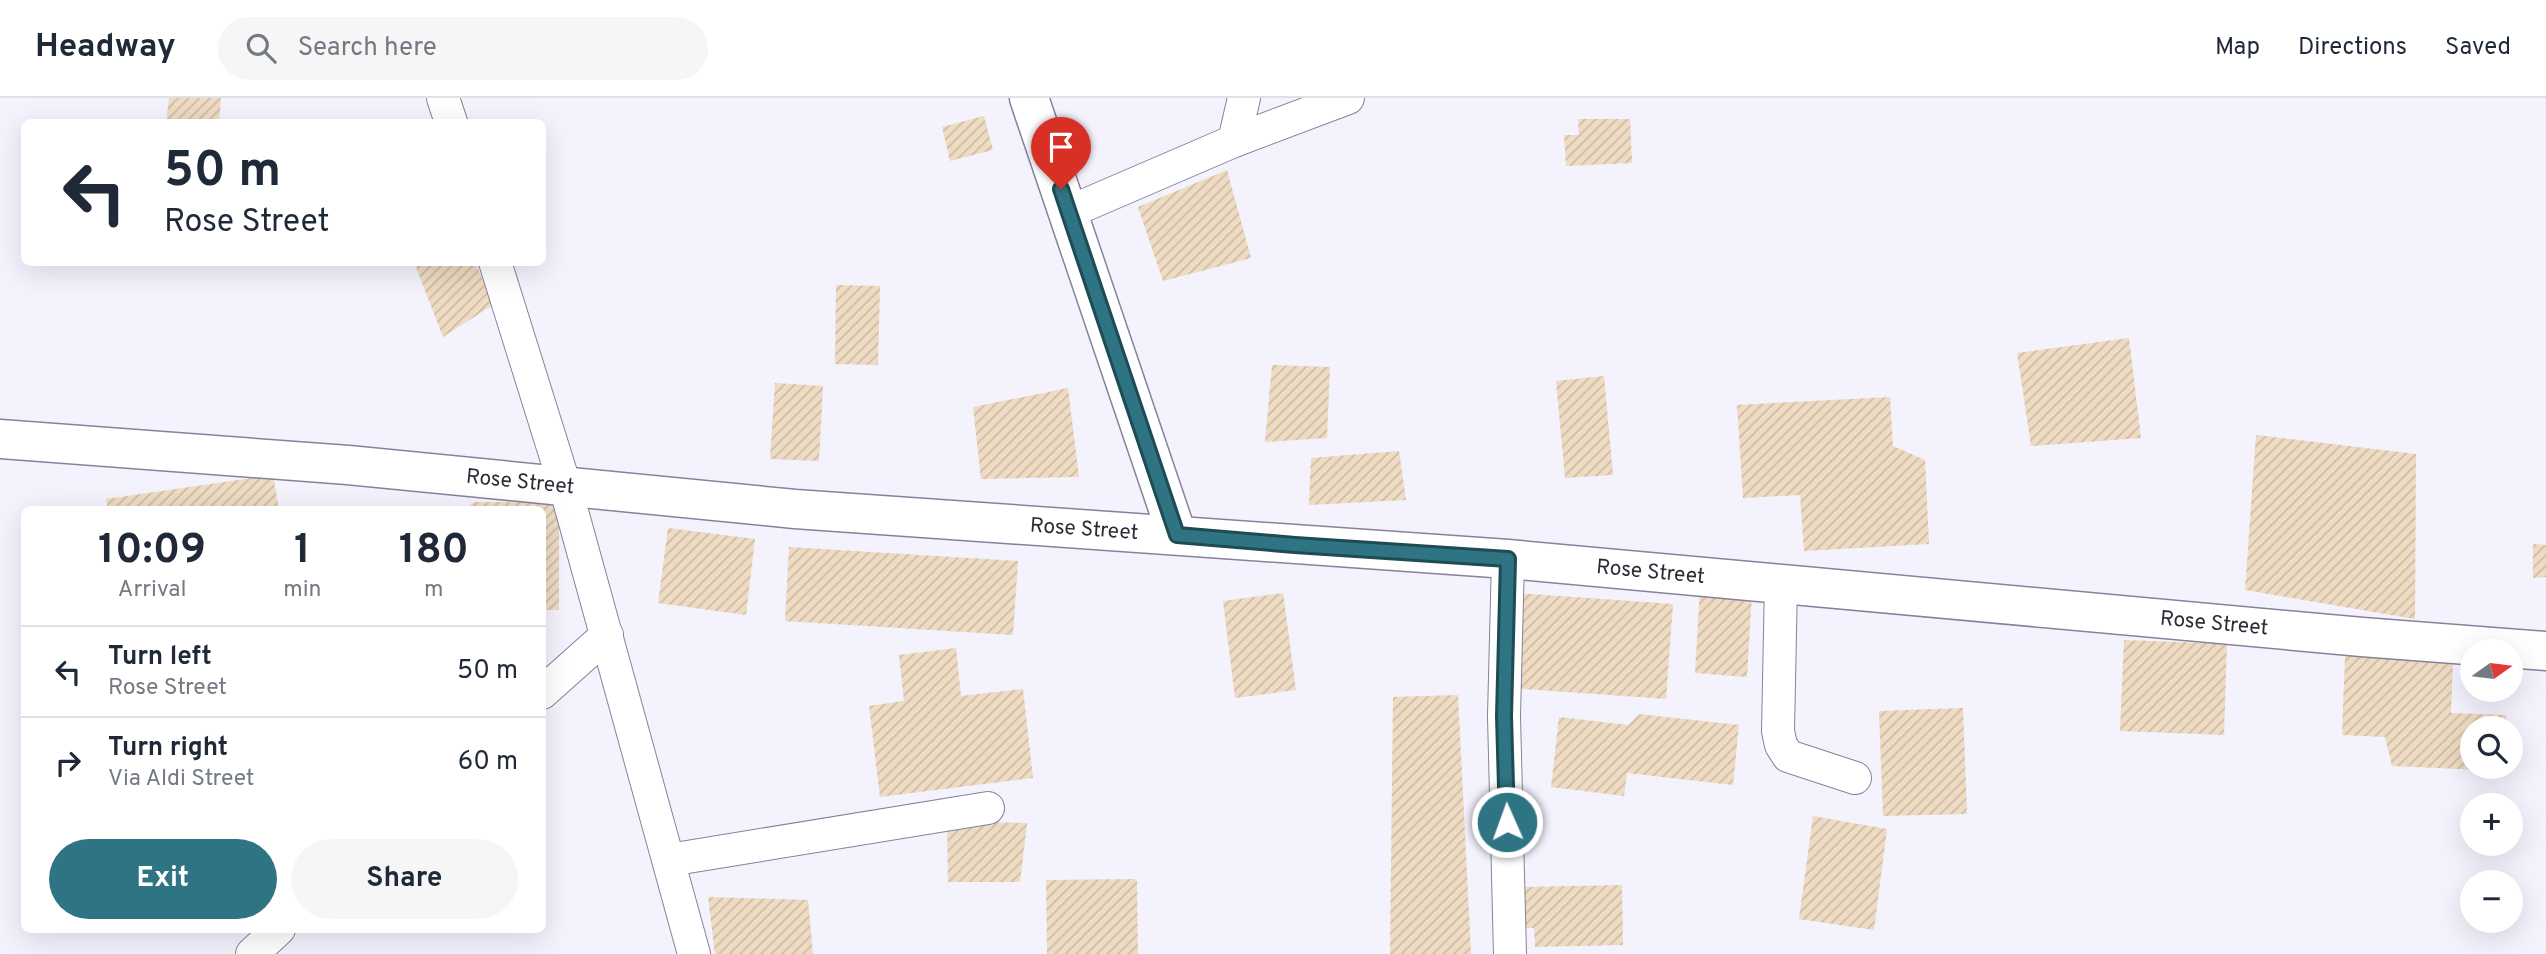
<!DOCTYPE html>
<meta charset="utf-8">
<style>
:root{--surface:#fff;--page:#f6f6f7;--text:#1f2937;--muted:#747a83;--line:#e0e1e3;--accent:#2e7482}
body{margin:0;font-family:Overpass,sans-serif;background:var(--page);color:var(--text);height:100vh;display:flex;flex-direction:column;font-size:26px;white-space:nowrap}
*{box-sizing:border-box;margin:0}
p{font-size:23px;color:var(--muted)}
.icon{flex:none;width:38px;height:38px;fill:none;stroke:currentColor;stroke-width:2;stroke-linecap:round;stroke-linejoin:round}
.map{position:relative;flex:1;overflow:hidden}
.details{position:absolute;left:21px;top:408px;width:525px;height:427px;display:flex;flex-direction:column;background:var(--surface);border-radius:10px;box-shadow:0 7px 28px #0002}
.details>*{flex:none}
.top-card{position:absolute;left:21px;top:21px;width:525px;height:147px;border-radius:10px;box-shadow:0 7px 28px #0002;background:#fff;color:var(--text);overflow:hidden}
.needle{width:46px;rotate:76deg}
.buttons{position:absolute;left:2460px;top:541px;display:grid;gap:14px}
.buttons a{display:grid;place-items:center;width:63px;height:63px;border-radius:50%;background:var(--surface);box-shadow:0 7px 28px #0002;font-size:35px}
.pin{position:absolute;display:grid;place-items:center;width:60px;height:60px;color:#fff;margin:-72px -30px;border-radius:50% 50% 50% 0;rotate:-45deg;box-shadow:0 0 7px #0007}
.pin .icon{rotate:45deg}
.me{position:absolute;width:77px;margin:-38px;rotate:358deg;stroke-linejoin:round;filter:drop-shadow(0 0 5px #0008)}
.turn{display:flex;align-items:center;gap:24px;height:147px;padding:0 28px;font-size:32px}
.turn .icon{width:91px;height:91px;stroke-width:2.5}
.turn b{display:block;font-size:49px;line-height:60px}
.eta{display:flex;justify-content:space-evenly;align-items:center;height:119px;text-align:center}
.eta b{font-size:42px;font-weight:700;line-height:49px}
.cta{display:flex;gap:14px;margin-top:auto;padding:14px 28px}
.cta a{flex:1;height:80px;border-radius:42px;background:var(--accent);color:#fff;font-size:28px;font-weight:700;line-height:80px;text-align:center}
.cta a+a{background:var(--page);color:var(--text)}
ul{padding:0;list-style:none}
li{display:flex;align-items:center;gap:21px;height:91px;padding:0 28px;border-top:2px solid var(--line)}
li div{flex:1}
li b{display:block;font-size:26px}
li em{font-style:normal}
header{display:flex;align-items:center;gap:42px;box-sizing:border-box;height:98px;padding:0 35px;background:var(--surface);border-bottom:2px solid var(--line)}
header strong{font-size:33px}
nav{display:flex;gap:38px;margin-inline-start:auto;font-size:24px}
.search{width:490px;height:63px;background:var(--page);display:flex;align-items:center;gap:18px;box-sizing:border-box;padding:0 24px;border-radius:38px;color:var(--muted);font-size:26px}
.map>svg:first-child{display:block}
</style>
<header>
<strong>Headway</strong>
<div class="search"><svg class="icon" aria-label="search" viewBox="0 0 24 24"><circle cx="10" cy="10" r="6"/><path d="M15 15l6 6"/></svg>Search here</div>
<nav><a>Map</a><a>Directions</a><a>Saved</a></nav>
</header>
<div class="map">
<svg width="2546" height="856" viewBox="0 0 2546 856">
<defs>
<pattern id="building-hatch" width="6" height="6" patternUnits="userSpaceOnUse" patternTransform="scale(1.75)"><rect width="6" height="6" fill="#eedbc2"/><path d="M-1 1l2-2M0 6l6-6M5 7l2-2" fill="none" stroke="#ccbca7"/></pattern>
</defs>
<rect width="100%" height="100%" fill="#f4f2fd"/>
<g fill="url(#building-hatch)">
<polygon points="169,0 221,0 219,24 166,24"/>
<polygon points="984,18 993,52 950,63 942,29"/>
<polygon points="1578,21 1630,21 1632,65 1566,68 1564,37 1579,37"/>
<polygon points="1227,72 1251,160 1163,183 1138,109"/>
<polygon points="414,164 475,164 493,207 443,239"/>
<polygon points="836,187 880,188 878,267 835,266"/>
<polygon points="2129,240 2141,340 2031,348 2017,255"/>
<polygon points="1272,267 1330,269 1327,340 1265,344"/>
<polygon points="1604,278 1613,377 1565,380 1556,283"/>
<polygon points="775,285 823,288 819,363 770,361"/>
<polygon points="1068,290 1079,379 981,381 973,309"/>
<polygon points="1890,299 1893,348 1925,362 1929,446 1804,453 1800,397 1743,400 1737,307"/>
<polygon points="2256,337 2416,356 2415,521 2245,492"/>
<polygon points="1399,353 1406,402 1309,407 1311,360"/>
<polygon points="273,377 279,411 108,411 106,401"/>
<polygon points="474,404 559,404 559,512 542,512 542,411 466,411"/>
<polygon points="668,430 755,441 746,517 658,505"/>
<polygon points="2533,446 2546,447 2546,479 2533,480"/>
<polygon points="789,449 1018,463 1013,537 785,523"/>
<polygon points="1700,490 1752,494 1747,579 1695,575"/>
<polygon points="1283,495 1296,592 1235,600 1223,503"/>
<polygon points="1516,495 1673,506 1666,601 1510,590"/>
<polygon points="2124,542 2227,546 2224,637 2120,633"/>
<polygon points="956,550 961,598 1023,591 1033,680 880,699 869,608 904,603 899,557"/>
<polygon points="2345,558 2453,563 2451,615 2506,617 2506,630 2473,630 2473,668 2504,668 2504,673 2392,668 2385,639 2342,637"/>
<polygon points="1458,597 1471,856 1390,856 1393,599"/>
<polygon points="1963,610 1967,716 1883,718 1879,613"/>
<polygon points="1639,616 1739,627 1733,687 1627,675 1624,698 1551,689 1559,619 1628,627"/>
<polygon points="1813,718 1887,731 1874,832 1799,821"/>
<polygon points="947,723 1027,725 1020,784 948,784"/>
<polygon points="1137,781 1138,856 1047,856 1046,782"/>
<polygon points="1622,787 1623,847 1535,849 1534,830 1525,830 1524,789"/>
<polygon points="708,799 808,802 813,856 715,856"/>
</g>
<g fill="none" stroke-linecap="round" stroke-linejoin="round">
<defs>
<g id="street">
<polyline points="443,0 451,24"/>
<polyline points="1234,43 1244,0"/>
<polyline points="1069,114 1234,43 1348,0"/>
<polyline points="495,164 565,388 694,856"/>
<polyline points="1508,461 1504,618 1510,856"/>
<polyline points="1781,485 1778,633 1781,647 1788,658 1855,680"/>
<polyline points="542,595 607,537"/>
<polyline points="669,762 988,710"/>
<polyline points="252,856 279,831"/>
</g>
<g id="secondary">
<polyline points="1029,0 1177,437"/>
<path id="s1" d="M0 341 348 367 795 411 1508 461 2362 539 2546 553"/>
</g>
</defs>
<use href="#street" stroke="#87819b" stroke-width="34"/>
<use href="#secondary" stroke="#87819b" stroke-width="41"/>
<use href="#street" stroke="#fff" stroke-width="32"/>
<use href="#secondary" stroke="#fff" stroke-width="38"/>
</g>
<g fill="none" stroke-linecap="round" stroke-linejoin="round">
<defs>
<polyline id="route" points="1061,91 1177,437 1295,447 1508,461 1504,618 1507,724"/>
</defs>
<use href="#route" stroke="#1e4b54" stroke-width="18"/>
<use href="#route" stroke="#2e7482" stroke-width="12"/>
</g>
<g text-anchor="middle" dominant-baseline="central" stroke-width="7" stroke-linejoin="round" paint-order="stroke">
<g font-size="21" fill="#2d2b36" stroke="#f4f2fd">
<text stroke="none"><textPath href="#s1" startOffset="522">Rose Street</textPath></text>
<text stroke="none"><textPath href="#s1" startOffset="1088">Rose Street</textPath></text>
<text stroke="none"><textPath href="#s1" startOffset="1656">Rose Street</textPath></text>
<text stroke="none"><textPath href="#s1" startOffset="2222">Rose Street</textPath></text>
</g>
</g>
</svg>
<div class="buttons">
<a><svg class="needle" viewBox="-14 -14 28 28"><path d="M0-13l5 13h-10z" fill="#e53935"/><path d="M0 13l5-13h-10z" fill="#747a83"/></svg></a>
<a><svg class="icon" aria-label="search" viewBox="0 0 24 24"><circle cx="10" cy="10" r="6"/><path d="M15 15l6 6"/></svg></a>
<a>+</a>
<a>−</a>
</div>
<div class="pin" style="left:1061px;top:91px;background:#d93025"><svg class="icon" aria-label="arrive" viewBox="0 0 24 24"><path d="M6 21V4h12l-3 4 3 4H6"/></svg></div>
<svg class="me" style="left:1507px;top:724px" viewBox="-20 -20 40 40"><circle r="17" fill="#2e7482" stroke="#fff" stroke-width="3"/><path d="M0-11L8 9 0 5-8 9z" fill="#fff"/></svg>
<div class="top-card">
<div class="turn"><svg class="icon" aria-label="left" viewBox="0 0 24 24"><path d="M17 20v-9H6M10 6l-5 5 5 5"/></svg><div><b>50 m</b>Rose Street</div></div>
</div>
<section class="details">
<div class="eta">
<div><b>10:09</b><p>Arrival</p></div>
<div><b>1</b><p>min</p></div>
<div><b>180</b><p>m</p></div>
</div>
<ul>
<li><svg class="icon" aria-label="left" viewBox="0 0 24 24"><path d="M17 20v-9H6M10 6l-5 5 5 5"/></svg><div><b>Turn left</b><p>Rose Street</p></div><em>50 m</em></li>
<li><svg class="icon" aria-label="right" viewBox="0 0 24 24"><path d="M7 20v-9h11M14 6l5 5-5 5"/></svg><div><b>Turn right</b><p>Via Aldi Street</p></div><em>60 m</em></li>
</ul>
<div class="cta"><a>Exit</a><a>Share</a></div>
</section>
</div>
